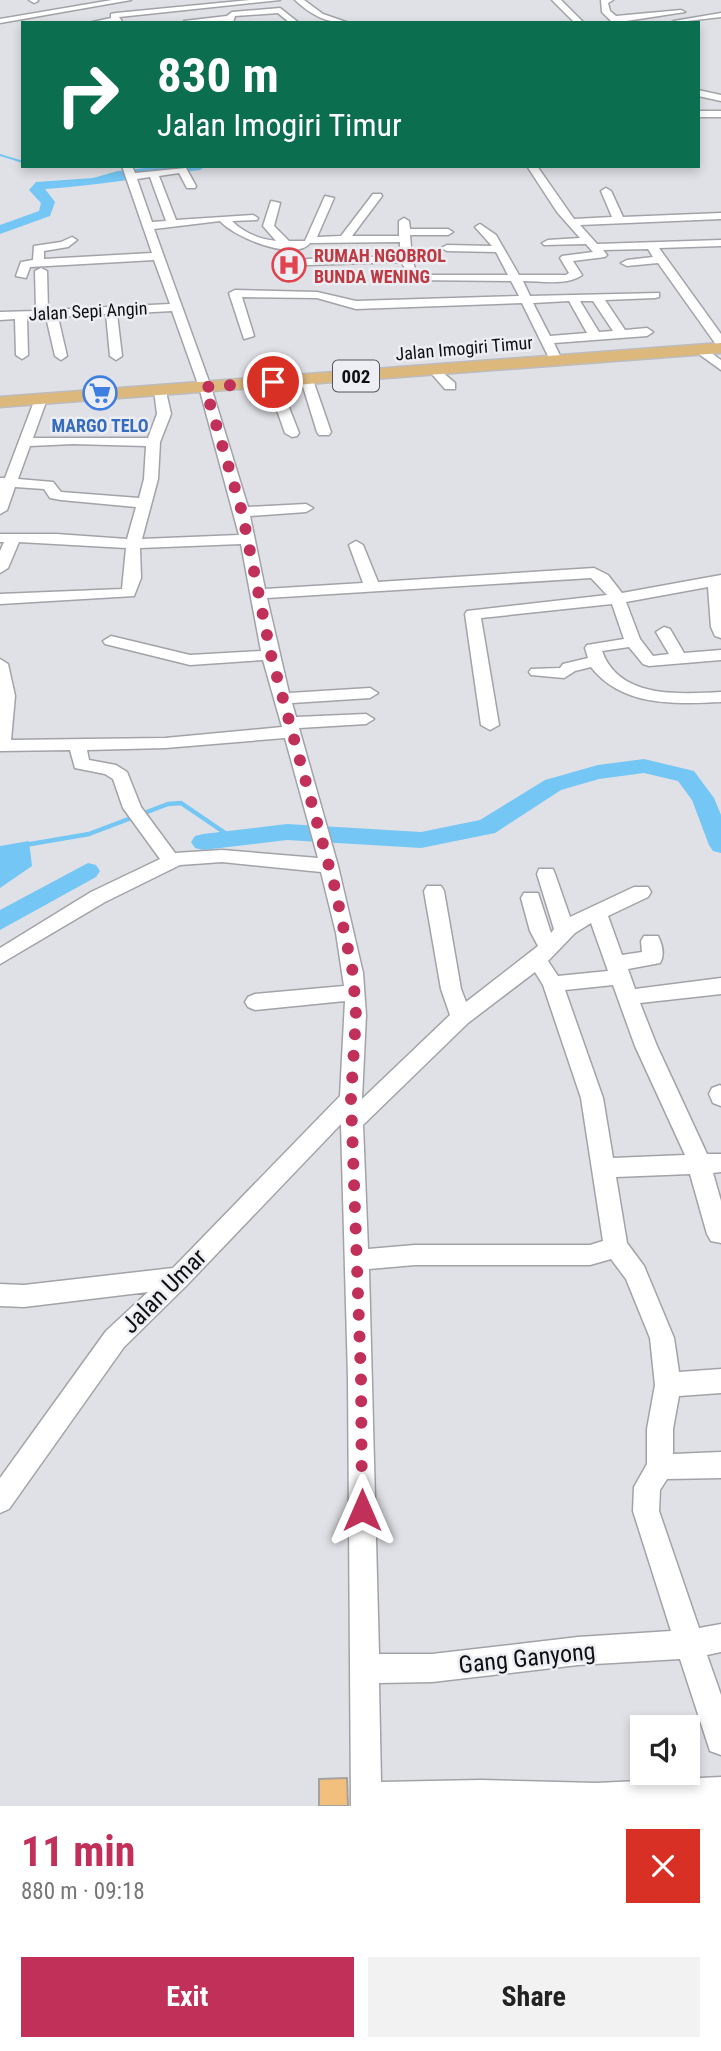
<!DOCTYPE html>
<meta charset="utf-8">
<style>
:root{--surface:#fff;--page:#f2f2f2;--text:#222;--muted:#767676;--accent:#c03059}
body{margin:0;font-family:"Roboto Condensed",sans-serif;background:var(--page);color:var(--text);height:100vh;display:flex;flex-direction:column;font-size:26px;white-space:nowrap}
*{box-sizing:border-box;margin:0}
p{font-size:23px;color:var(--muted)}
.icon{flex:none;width:38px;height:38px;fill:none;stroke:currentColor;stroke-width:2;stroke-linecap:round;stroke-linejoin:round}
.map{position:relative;height:1806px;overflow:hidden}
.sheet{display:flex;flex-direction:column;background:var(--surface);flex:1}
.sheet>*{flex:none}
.banner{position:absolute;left:21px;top:21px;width:679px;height:147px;border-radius:0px;box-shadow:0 4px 10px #0003;background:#0b6e4f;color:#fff;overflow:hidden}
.buttons{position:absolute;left:630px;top:1715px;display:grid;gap:14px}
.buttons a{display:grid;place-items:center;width:70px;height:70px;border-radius:0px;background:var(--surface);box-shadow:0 4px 10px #0003;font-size:35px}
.pin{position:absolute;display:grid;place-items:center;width:60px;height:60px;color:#fff;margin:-30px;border:4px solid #fff;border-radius:50%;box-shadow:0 2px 7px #0007}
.me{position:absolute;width:77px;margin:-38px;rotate:0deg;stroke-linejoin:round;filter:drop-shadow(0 0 5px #0008)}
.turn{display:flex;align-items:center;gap:24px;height:147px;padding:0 21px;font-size:32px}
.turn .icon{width:91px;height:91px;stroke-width:2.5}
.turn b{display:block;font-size:49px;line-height:60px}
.round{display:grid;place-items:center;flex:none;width:74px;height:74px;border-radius:0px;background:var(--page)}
.head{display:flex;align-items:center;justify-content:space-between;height:119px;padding:0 21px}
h1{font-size:42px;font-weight:700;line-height:52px;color:var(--accent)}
.cta{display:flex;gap:14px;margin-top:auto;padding:14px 21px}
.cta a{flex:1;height:80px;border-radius:0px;background:var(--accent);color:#fff;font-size:28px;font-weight:700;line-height:80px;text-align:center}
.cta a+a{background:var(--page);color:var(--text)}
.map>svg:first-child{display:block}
</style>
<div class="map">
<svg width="721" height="1806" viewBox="0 0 721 1806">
<rect width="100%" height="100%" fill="#e0e1e6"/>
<polygon fill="#74c6f4" points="29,841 32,866 0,888 0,846"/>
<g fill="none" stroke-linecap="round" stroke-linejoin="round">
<polyline stroke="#74c6f4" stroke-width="2" points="0,155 23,162"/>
<polyline stroke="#74c6f4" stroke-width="4.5" points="25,845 89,834 168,804 181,803 234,839"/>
<g fill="#74c6f4" fill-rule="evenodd">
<path d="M163 166H206L200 170C148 176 97 186 45 189L55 202 50 216 0 234V225L39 211 41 203 29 190 36 182 93 178 118 171Z"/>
<polygon points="644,759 694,771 714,798 721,815 721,853 713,851 709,845 692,800 678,781 644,773 599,779 561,790 495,833 421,848 287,840 203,850 195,848 191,842 195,836 203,834 287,824 421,832 480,820 545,780 598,765"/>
<polygon points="88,863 96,865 100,871 96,877 0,930 0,910"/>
</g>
</g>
<polygon fill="#f3bf7c" stroke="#a5a29e" stroke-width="2" points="347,1778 348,1806 319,1806 319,1779"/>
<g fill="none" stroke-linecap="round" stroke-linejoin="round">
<defs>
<g id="minor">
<polygon points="29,0 37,0 38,1 34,3"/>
<polygon points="112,0 131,0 0,23 0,19"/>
<polygon points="250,0 280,0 119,17 123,23 88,23 111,18 111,14 116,13"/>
<path d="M295 0H304L323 14 349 23C326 23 311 15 295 0Z"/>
<polygon points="552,0 561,0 584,23 575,23"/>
<polygon points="601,0 613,0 608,3 610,11 616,16 681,10 685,12 613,23 602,12"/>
<polygon points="280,8 299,23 290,23 278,13 235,16 233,23 184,21 227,16 232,12"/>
<polygon points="721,13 721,17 670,23 674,21"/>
<polygon points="698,90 721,95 721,101 698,96"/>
<rect x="698" y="111" width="23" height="6"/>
<path d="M122 166H132L135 173 186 168 196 186 195 188H187L179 173 159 176 176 220 253 215 258 218 257 220 232 221C244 233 259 239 276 241L263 226 271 201 280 203 274 226 289 241H305L325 196 334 198 317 237 341 236 373 194H381L382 196 352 236H399V221L404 218 409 221 410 229H448L453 232 448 235H410L412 259 417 275H508L496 252 447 251 441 248 447 245 492 246 475 227 480 224 496 235 519 275H566L569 273 560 258 562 256 593 252 586 244 544 245 542 243 548 240 580 238 557 212 527 166H537L574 219 612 217 601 191 606 188 611 191 623 217 721 213V219L580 225 597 244 721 240V246L659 248 721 334V347L717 346 658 263 627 266 621 263 627 260 653 257 648 249 603 250 607 255 605 257 573 261 582 275C567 286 541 281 523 281L530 296 659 293V297L655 298 605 300 625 330 647 328 653 332 647 336 554 343 562 360 556 364 550 360 522 303 356 309 317 298 242 297 254 336 244 339 229 293 235 290 317 292 356 301 519 296 511 281 409 280 402 262 307 265 301 262 307 259 400 256V242L310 243C295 262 235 238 220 221L154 229 211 387 248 507 306 504 313 508 306 512 250 516 265 589 363 583 349 545 356 541 363 545 378 582 594 568 608 575 622 593 721 575V638L715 636 711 627 708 587 626 602 640 639 653 656 669 654 656 632 664 627 670 629 684 653 721 650V660L649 666 643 664 629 647 602 651C619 699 679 694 721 692V702C675 704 622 707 591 667L575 671 564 678 531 675 529 672 531 669 560 668 563 664 588 658 585 648 587 645 624 639 612 604 481 618 499 725 490 730 481 725 465 614 467 611 607 595 591 578 267 598 289 693 370 688 378 693 370 698 292 703 296 717 366 714 374 719 366 724 299 728 338 866 363 973 366 1015 362 1099 450 1015 441 989 424 891 427 886H441L444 891 461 989 466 1002 538 946 530 931 521 898 524 893H538L551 933 554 929 537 874 539 869H553L555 874 570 917 634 887H648L651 892 648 897 608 916 622 955 642 952 641 941 644 936H658C662 944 665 955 660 963L628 969 635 989 721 978V994L640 1003 657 1046 707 1154H721V1172L713 1173 721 1201V1243L711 1241 707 1234 690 1174 616 1177 627 1243 644 1266 674 1338 679 1372 721 1369V1393L679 1396 673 1429V1454L721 1452V1478L667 1479 660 1490 659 1511 699 1628 721 1624V1652L707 1655 721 1695V1755L710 1751 680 1659 578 1665 432 1682 379 1683 381 1782 481 1780 597 1783 721 1777V1806H351L348 1378 341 1124 187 1285 124 1347 9 1509 0 1513V1478L106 1331 148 1292 24 1307 0 1306V1284L24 1285 173 1268 340 1096 345 1001 255 1010 248 1007 245 1002 248 997 255 994 344 986 336 933 321 872 222 862 180 865 105 902 0 964V948L91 892 160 859 123 808 113 779 105 774 75 768 70 750 0 751V659L8 664 15 696 11 740 165 738 282 727 263 660 190 665 105 644 103 641 111 636 190 655 261 651 241 544 140 548 141 578 134 596 0 604V594L122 589 126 548 19 542 8 568 0 573V551L4 542H0V534H56L127 539 136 507 61 500 50 498 44 489 15 487 7 510 0 514V478H5L36 396 41 395 47 399 33 438H148L157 414 154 390 155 387H165L171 414 160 442 158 479 142 539 239 535 199 387 172 311 117 314 122 356 116 360 110 356 106 314 58 317 67 356 61 360 55 356 46 317 27 318 28 355 22 359 16 355 15 319 0 320V312L36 311 35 271 41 268 47 271 48 310 170 304 154 260 30 267 26 278 16 276 21 262 33 260 34 246 61 242 72 237 77 240 68 247 44 251V259L152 253ZM150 177 166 221 152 222 137 179ZM569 301 587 333 550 336 533 303ZM580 301H593L613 331 599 332ZM73 444 146 446 144 479 139 498 61 492 53 482 18 479 30 446ZM285 738 318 858 222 850 175 853 141 807 127 772 116 765 89 760 87 750 165 748ZM591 923 608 971 558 976 548 961 575 933ZM535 972 543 985 581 1098 603 1241 590 1245H415L368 1249 363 1125 468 1023ZM613 985 635 1046 685 1155 613 1158 603 1098 565 990ZM611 1259 626 1279 650 1338 655 1385 647 1429V1464L634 1487 633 1511 671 1631 578 1637 432 1654H379L369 1269 415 1265H590Z"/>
<polygon points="700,345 721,360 721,370 696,352 694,349"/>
<polygon points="435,366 455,383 455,389 445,389 431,373 429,370"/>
<polygon points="307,376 313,380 331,432 329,435 319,435 317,432 301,380"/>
<polygon points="273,378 279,382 299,433 297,436 292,437 285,433 267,382"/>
<polygon points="720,1085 721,1086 721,1106 713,1103 709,1094 712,1088"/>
</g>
<polygon id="major" points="721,343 721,353 0,407 0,397"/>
</defs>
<use href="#minor" stroke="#a2a3a8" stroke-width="3"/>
<use href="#major" stroke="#bcbcbd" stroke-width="3"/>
<use href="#minor" fill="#fff" fill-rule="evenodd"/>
<use href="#major" fill="#ddb87d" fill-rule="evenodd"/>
</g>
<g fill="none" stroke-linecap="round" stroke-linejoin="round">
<polyline stroke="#c03059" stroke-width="12" stroke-dasharray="0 21.6" points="273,382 205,387 242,512 271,655 335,888 353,973 356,1015 351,1099 361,1378 362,1510"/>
</g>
<defs>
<symbol id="hospital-ring" viewBox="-11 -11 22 22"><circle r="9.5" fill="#edeef3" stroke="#e0444e" stroke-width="1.5"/><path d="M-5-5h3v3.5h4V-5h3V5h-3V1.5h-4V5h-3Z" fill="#e0444e"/></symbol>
<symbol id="supermarket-ring" viewBox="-11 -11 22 22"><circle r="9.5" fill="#edeef3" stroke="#3f7fe0" stroke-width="1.5"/><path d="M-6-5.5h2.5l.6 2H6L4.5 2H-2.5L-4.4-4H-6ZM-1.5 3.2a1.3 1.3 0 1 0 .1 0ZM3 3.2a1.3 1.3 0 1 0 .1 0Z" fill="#3f7fe0"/></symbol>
</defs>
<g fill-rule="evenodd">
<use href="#hospital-ring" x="270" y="246" width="38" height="38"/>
<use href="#supermarket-ring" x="81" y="374" width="38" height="38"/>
</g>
<g text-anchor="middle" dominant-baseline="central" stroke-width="5" stroke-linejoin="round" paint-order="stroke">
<g font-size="18" font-weight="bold" fill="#be3a42" stroke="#edeef3" text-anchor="start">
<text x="314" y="255">RUMAH NGOBROL<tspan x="314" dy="21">BUNDA WENING</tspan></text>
</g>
<g font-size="18" fill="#101012" stroke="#edeef3">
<text transform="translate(88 311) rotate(-3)">Jalan Sepi Angin</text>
<text transform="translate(464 348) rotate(-5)">Jalan Imogiri Timur</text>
</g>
<g font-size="18" font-weight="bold" fill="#366cbe" stroke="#edeef3">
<text x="100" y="425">MARGO TELO</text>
</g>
<rect fill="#edeef3" stroke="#525356" stroke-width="2" x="333" y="360.5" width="46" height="31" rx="5"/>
<g font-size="19" font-weight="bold" fill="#101012">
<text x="356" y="376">002</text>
</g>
<g font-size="24" fill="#101012" stroke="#edeef3">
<text transform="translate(164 1291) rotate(-45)">Jalan Umar</text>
<text transform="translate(527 1658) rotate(-6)">Gang Ganyong</text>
</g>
</g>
</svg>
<div class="buttons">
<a><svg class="icon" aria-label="sound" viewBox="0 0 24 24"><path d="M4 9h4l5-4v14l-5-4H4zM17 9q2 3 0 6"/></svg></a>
</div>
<div class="pin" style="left:273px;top:382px;background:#d93025"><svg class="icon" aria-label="arrive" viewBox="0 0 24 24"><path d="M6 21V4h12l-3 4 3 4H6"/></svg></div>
<svg class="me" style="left:362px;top:1510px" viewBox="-20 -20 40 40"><path d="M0-17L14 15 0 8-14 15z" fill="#c03059" stroke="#fff" stroke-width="4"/></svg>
<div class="banner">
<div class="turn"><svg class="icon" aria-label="right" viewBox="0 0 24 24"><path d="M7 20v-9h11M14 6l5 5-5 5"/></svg><div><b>830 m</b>Jalan Imogiri Timur</div></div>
</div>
</div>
<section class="sheet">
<div class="head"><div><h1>11 min</h1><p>880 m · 09:18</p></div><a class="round" style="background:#d93025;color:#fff"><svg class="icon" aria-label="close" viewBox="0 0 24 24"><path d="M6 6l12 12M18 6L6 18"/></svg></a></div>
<div class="cta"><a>Exit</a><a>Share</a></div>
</section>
